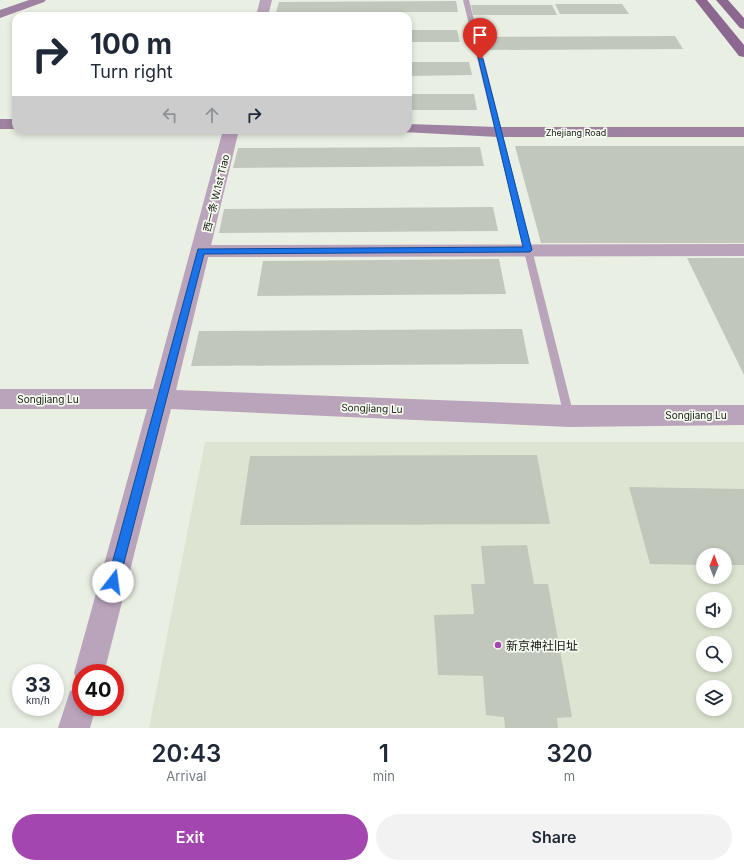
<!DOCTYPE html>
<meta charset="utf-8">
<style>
:root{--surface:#fff;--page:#f2f2f3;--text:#1f2937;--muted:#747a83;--accent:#a446af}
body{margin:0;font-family:Inter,"Noto Sans SC",sans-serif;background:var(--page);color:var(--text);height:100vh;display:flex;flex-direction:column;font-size:15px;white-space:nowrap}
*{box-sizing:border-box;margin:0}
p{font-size:13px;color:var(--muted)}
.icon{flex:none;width:22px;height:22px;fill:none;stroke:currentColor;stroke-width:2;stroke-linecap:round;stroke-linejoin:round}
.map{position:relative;height:728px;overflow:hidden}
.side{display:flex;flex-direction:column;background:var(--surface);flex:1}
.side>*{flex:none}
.banner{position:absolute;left:12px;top:12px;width:400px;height:122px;border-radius:12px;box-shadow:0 2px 6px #0003;background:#fff;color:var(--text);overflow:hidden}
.needle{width:26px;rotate:1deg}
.controls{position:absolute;left:696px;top:548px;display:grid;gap:8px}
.controls a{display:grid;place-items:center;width:36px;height:36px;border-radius:50%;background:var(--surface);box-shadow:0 2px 6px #0003;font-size:20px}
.speed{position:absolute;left:12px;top:664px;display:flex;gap:8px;font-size:20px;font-weight:700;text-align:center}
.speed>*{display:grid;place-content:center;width:52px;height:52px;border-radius:50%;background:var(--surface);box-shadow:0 2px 6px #0003;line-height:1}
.speed small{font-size:10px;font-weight:400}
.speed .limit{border:6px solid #d22;background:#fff;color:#111}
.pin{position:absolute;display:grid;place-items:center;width:34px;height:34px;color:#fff;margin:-41px -17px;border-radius:50% 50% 50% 0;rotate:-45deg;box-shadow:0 0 4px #0007}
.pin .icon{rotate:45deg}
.me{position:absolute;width:44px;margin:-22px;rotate:15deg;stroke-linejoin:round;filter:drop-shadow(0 0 3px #0008)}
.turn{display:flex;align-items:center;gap:14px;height:84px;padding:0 12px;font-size:18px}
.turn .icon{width:52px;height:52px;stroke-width:2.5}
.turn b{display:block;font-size:28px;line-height:34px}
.lanes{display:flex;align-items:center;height:38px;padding:0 12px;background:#0003;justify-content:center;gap:20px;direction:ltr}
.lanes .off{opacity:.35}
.eta{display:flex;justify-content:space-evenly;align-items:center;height:68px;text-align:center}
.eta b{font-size:24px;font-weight:600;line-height:28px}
.action{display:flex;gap:8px;margin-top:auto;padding:8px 12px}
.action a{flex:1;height:46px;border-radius:24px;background:var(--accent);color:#fff;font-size:16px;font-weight:600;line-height:46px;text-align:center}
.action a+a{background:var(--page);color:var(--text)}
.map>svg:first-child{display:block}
</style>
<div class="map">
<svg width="744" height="728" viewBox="0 0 744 728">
<rect width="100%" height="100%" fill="#eaefe3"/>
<path fill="#dde5d2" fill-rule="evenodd" d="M205 442H744V728H149ZM703 555H725V577H703ZM703 599H725V621H703ZM703 643H725V665H703ZM703 687H725V709H703Z"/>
<g fill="#c2c7bc">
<polygon points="456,1 458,12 276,12 279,2"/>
<polygon points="555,4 622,4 629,14 560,14"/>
<polygon points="471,5 552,5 557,15 473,15"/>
<polygon points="408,30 457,30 460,42 408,42"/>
<polygon points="675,36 683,49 485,50 482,37"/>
<polygon points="408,62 469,62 472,75 408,76"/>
<polygon points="408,94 474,94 477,110 408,110"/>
<polygon points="515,146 744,146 744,243 541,243"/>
<polygon points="480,147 484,166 233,168 238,148"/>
<polygon points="493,207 498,231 219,233 224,209"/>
<polygon points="687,258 744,258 744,375"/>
<polygon points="499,259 506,294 257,296 263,261"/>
<polygon points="522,329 529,364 191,366 199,331"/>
<polygon points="537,455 550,524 240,525 250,456"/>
<polygon points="629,487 744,489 744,565 725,565 725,555 703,555 703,565 650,564"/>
<polygon points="527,545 534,584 548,584 572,717 557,718 558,728 505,728 504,717 486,715 483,676 438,675 434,615 474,614 471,584 485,584 481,546"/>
</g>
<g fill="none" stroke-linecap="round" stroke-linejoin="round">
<polygon fill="#b9a4bb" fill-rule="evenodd" points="463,0 469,0 574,416 573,419 569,421 565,419 564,416"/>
<polygon fill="#b9a4bb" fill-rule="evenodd" points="744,244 744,256 201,257 195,255 192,251 195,247 201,245"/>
<g fill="#b9a4bb" fill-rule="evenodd">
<polygon points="260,0 272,0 268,16 256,16"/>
<polygon points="223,130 239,130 176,390 569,405 744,405 744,425 569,427 171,409 104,673 81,673 81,685 78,684 74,673 147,409 0,409 0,389 153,389"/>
<polygon points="81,686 81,707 96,707 90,728 58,728 70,691"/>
</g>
<g fill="#9f81a2" fill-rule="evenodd">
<polygon points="29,0 46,0 44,2 0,18 0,10"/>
<rect x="0" y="119" width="16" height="10"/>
<polygon points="408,124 498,127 744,127 744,137 498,137 403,132 401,130 408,130"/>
</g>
<g fill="#8c6890" fill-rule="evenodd">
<polygon points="695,0 707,0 744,45 744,57 739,56"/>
<polygon points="716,0 728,0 744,18 744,29 740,28"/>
</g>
</g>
<polygon fill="#1a73e8" stroke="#114b97" points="478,57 483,59 532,250 530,252 204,254 119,582 117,586 113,587 109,586 107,582 198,249 523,247"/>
<circle fill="#a446af" stroke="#f7fcf0" stroke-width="1.5" cx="498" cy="645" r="4"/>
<g text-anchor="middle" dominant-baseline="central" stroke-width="3.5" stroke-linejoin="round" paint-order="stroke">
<g font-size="9" fill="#141612" stroke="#f7fcf0">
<text x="576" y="132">Zhejiang Road</text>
</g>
<g font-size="10" fill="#141612" stroke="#f7fcf0">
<text transform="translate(216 193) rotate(-76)">西一条 W.1st Tiao</text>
<text x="48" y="399">Songjiang Lu</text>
<text transform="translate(372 408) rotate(2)">Songjiang Lu</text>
<text x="696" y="415">Songjiang Lu</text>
</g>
<g font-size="12" fill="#141612" stroke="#f7fcf0" text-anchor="start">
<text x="506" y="645">新京神社旧址</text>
</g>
</g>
</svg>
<div class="controls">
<a><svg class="needle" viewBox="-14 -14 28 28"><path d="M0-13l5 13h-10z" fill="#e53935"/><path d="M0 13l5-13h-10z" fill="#747a83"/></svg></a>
<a><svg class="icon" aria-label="sound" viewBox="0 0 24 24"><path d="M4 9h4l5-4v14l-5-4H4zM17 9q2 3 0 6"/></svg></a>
<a><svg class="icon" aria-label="search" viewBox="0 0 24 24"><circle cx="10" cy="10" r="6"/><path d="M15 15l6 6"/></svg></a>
<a><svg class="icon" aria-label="layers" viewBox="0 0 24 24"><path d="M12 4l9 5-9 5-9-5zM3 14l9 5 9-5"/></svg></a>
</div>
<div class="speed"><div>33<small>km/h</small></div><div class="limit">40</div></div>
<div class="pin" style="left:480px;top:59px;background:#d93025"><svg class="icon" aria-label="arrive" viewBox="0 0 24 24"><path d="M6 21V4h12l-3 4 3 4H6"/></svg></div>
<svg class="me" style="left:113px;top:582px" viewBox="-20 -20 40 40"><circle r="19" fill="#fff"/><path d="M0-13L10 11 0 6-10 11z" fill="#1a73e8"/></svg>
<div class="banner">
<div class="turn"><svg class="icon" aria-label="right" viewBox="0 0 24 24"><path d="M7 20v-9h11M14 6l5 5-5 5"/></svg><div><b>100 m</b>Turn right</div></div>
<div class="lanes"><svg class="icon off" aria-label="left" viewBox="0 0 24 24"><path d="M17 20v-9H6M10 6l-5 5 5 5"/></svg><svg class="icon off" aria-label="ahead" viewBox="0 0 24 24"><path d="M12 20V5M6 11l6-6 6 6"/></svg><svg class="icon" aria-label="right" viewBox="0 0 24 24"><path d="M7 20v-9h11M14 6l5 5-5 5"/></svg></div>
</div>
</div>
<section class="side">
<div class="eta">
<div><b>20:43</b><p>Arrival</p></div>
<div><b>1</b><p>min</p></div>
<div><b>320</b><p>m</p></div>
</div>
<div class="action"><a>Exit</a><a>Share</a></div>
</section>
